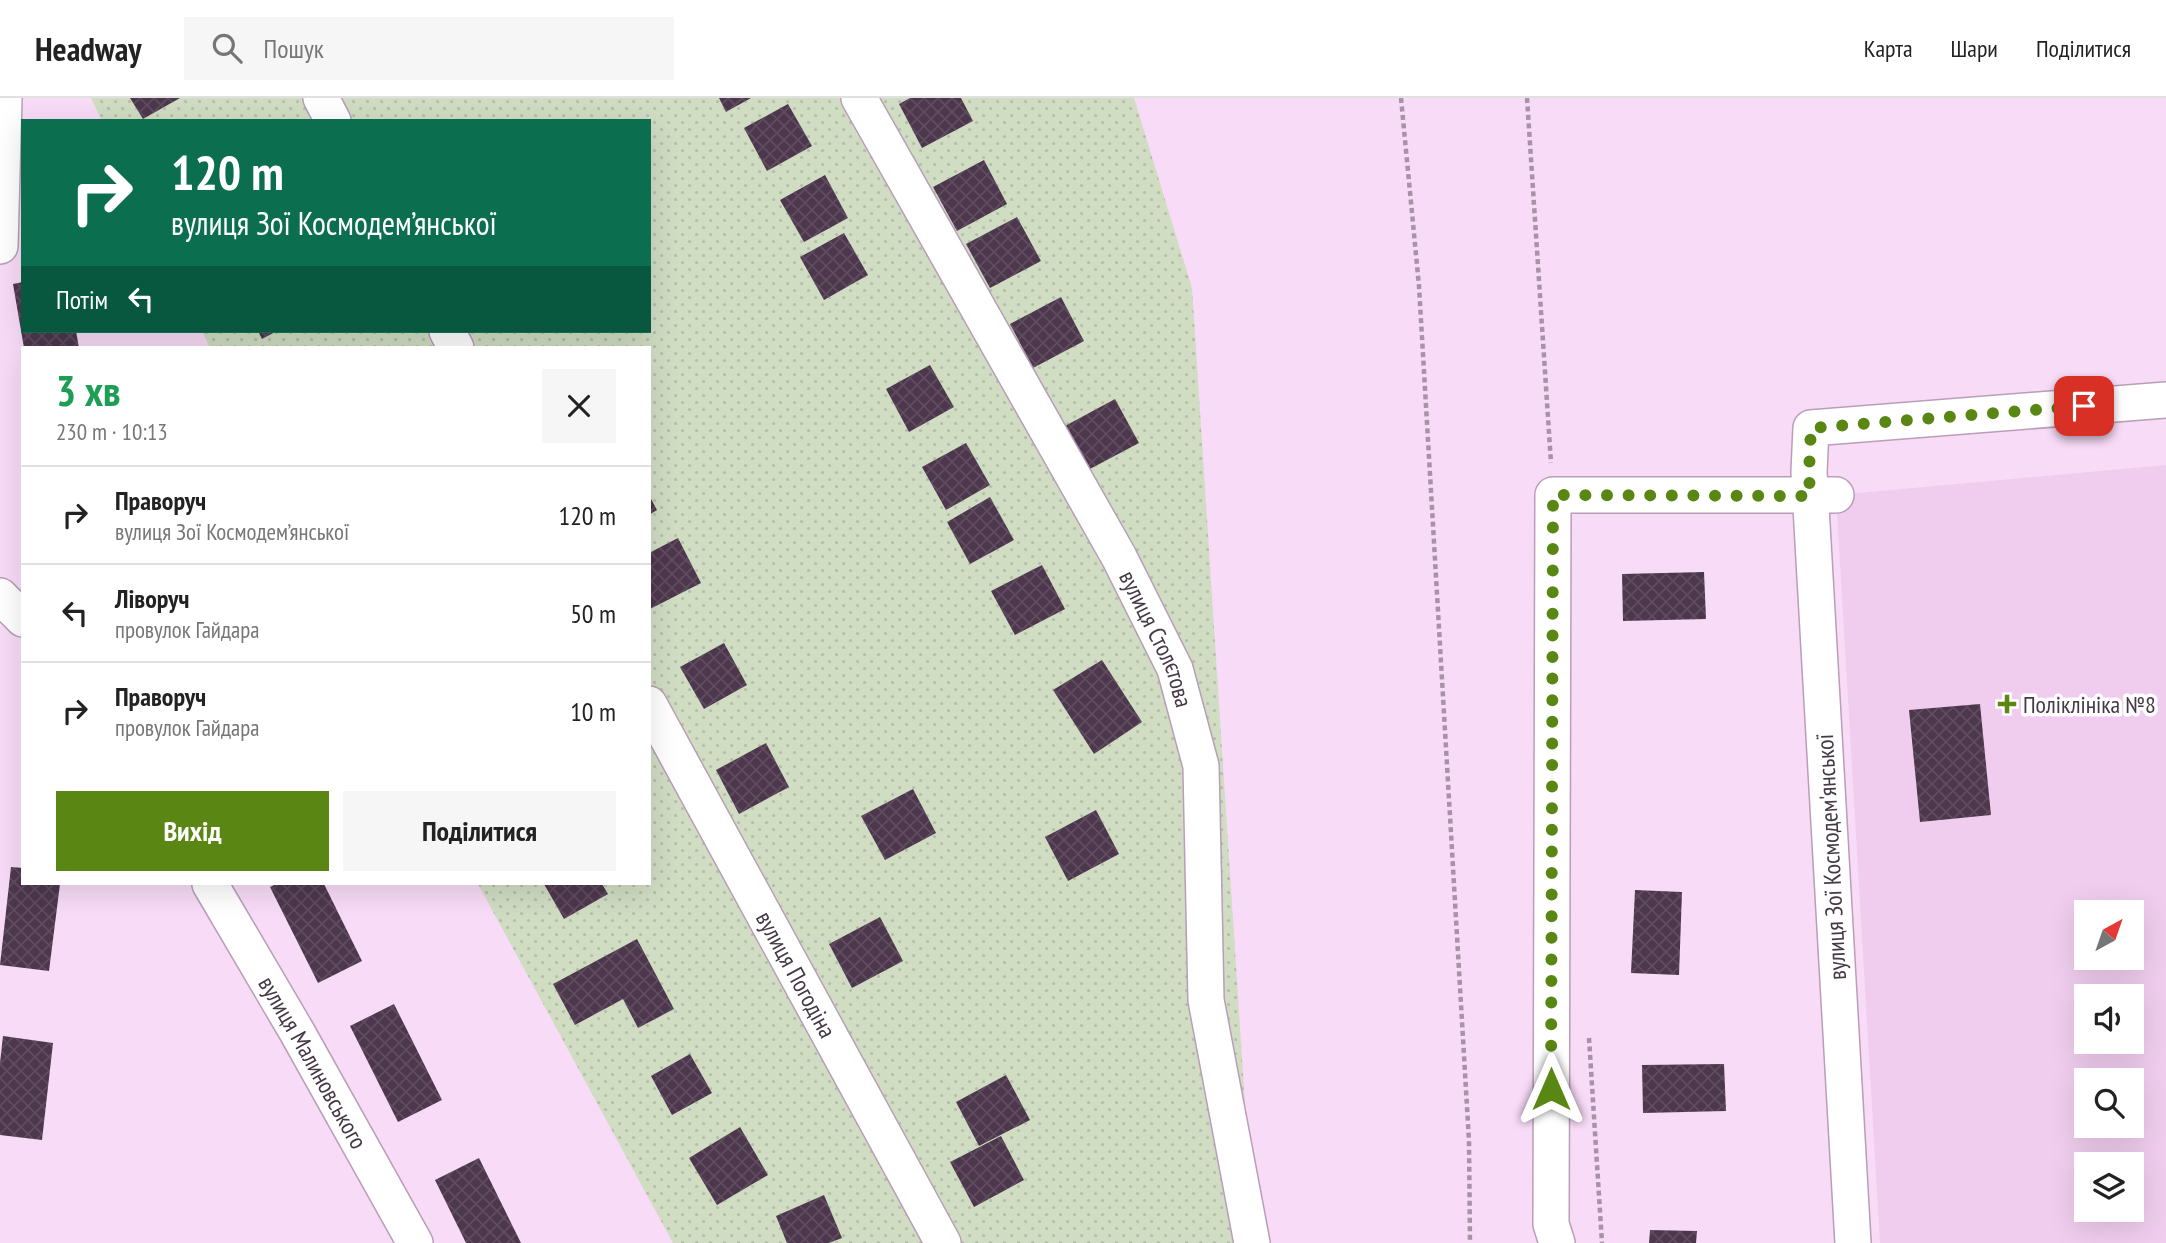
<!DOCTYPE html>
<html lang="uk">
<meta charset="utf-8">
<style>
:root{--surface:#fff;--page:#f6f6f6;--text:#222;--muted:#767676;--line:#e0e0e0;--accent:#5a8613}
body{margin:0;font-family:"PT Sans Narrow",sans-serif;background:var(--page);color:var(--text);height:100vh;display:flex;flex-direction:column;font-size:26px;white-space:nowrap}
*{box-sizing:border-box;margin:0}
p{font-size:23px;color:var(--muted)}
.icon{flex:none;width:38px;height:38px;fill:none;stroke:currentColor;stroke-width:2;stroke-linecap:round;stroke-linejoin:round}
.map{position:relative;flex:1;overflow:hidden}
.details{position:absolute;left:21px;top:248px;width:630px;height:539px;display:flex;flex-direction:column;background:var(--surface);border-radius:0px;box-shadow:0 7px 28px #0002}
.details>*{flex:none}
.top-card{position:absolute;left:21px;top:21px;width:630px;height:214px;border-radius:0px;box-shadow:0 7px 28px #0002;background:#0b6e4f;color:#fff;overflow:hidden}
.needle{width:46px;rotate:40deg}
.tools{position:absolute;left:2074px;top:802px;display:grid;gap:14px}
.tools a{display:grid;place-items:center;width:70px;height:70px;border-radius:0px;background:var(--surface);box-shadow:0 7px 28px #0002;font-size:35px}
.pin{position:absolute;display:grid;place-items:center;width:60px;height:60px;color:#fff;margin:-30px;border-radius:14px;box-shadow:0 4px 10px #0006}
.me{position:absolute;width:77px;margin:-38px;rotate:0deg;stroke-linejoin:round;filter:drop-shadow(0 0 5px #0008)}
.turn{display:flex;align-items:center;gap:24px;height:147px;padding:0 35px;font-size:32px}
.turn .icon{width:91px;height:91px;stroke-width:2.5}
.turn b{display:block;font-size:49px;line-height:60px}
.then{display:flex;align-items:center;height:66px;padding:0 35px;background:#0003;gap:14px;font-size:26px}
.round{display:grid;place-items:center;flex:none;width:74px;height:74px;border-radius:0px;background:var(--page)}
.summary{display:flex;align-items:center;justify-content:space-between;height:119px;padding:0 35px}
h1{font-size:42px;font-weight:800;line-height:52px;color:#1e9e55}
.action{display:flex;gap:14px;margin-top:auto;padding:14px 35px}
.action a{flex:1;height:80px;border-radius:0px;background:var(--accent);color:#fff;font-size:28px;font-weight:800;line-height:80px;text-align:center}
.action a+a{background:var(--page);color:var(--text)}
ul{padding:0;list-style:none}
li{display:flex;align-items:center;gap:21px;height:98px;padding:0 35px;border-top:2px solid var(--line)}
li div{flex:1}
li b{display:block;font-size:26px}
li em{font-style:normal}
header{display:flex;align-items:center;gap:42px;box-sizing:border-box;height:98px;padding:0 35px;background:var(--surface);border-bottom:2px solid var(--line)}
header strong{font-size:33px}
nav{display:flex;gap:38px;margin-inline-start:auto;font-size:24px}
.search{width:490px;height:63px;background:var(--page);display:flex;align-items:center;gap:18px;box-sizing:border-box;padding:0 24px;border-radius:0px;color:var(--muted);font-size:26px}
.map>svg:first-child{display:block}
</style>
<header>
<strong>Headway</strong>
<div class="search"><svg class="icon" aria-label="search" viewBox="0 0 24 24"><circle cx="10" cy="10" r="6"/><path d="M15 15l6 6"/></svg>Пошук</div>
<nav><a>Карта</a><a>Шари</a><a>Поділитися</a></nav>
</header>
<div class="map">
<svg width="2166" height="1145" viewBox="0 0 2166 1145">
<defs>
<pattern id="park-dots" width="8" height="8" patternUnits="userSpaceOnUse" patternTransform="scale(1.75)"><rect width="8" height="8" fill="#d0ddc3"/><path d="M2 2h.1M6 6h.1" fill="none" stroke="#b4bea9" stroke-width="1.8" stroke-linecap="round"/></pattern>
<pattern id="building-cross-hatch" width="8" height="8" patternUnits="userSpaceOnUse" patternTransform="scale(1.75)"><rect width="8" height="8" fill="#4d374d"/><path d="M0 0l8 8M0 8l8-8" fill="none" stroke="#5f4c5f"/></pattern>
</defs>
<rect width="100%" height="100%" fill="#f8dbf7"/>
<path fill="#f0cdee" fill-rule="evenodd" d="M2166 367V1145H1880L1836 397ZM2086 814H2132V859H2086ZM2086 898H2132V943H2086ZM2086 982H2132V1027H2086ZM2086 1066H2132V1111H2086Z"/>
<polygon fill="url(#park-dots)" points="91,0 1134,0 1192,190 1254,1145 673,1145 478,786 649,786 649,250 210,250 202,233 649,233 649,23 102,23"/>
<g fill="url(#building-cross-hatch)">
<polygon points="130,0 180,0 143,21"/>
<polygon points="719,0 751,0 726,14"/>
<polygon points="910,0 961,0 973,23 922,50 899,6"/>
<polygon points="788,6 812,48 767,73 744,30"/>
<polygon points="984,62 1007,106 957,133 933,89"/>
<polygon points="825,77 848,120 804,144 780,102"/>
<polygon points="1017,119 1041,163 990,190 966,146"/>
<polygon points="844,135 868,177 824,202 800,159"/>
<polygon points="23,184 23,233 76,233 79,250 24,250 13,186"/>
<polygon points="1061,199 1084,243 1033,270 1010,226"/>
<polygon points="258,233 277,233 262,241"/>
<polygon points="930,267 954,309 909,334 886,291"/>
<polygon points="1115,301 1139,345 1088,372 1065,328"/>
<polygon points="966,345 990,387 946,412 922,369"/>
<polygon points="649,397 657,412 649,417"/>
<polygon points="990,399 1014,442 970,466 947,424"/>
<polygon points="678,440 701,485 650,511 649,455"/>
<polygon points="1042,467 1065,511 1015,537 991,493"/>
<polygon points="1704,474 1706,521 1623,523 1622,476"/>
<polygon points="724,545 747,587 704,611 680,569"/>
<polygon points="1102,562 1142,624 1094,656 1053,592"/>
<polygon points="1980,606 1991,717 1920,724 1909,612"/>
<polygon points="766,645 789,689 739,716 716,672"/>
<polygon points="913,691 936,735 885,762 861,718"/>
<polygon points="1096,712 1119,756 1068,783 1045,739"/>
<polygon points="11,769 23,770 23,786 60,786 49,873 0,867"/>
<polygon points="276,786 324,786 362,863 318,885 270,789"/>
<polygon points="544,786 602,786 608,796 564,821"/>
<polygon points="1635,792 1682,794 1679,877 1631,875"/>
<polygon points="880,819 903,863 852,890 829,846"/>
<polygon points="637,841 674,911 638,930 623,901 575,927 553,886"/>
<polygon points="394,906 442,1002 398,1024 350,928"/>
<polygon points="3,938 53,945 42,1042 0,1037 0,965"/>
<polygon points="690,956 712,995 672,1017 651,978"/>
<polygon points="1724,966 1726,1013 1643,1015 1642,967"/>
<polygon points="1006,977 1030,1022 979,1048 956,1004"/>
<polygon points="740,1029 768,1077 717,1107 689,1060"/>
<polygon points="1001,1038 1024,1082 974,1109 950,1064"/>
<polygon points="479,1060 521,1145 466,1145 435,1082"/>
<polygon points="824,1097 842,1140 829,1145 787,1145 776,1118"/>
<polygon points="1650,1132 1697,1133 1696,1145 1649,1145"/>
</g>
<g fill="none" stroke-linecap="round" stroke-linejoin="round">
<defs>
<g id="minor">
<polyline points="321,0 333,23"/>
<path id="s1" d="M859 0 1119 459 1175 571 1201 668 1206 902 1252 1145"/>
<polyline points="0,148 4,0"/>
<polyline points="447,233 456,250"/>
<polyline points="0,498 23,521"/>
<path id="s2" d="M649 606 943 1145"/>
<path id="s3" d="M210 786 297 934 415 1145"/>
<polyline points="1557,1145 1551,1126 1553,397 1836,397"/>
<polyline points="1853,1145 1809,374 1811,330 2166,302"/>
</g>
</defs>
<use href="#minor" stroke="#b99eb8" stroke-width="38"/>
<g stroke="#a792a6" stroke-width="4.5" stroke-dasharray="5 3.5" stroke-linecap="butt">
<polyline points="1401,0 1419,188 1469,1043 1470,1145"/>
<polyline points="1527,0 1551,365"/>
<polyline points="1589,940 1602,1145"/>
</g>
<use href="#minor" stroke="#fff" stroke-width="35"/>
</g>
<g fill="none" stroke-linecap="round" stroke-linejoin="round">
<polyline stroke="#5a8613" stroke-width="12" stroke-dasharray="0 21.6" points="1551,991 1553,397 1810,398 1809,374 1811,330 2084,308"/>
</g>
<path fill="#5a8613" stroke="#fff" stroke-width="2.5" d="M2003.5 595.5h7v7h7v7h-7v7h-7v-7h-7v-7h7z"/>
<g text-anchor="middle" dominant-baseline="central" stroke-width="7" stroke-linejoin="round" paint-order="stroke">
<g font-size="24" fill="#443944" stroke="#fff">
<text stroke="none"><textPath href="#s1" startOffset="618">вулиця Столєтова</textPath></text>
<text transform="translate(1831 759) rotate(-93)">вулиця Зої Космодем'янської</text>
<text stroke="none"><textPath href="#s2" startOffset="308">вулиця Погодіна</textPath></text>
<text stroke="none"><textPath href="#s3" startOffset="206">вулиця Малиновського</textPath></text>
</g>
<g font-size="24" fill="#443944" stroke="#fff" text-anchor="start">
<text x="2023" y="606">Поліклініка №8</text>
</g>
</g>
</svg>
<div class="tools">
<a><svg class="needle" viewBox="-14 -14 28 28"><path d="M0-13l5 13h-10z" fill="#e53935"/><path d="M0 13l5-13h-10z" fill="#767676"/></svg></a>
<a><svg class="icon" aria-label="sound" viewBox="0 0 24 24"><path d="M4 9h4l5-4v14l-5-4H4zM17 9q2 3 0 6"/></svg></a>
<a><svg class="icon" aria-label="search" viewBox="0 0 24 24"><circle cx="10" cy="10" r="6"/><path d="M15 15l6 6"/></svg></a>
<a><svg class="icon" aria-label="layers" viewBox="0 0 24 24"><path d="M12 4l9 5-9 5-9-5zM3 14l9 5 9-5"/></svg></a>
</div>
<div class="pin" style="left:2084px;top:308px;background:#d93025"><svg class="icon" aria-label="arrive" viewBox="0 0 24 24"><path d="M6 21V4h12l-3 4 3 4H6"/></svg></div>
<svg class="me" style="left:1551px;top:991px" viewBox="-20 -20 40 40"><path d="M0-17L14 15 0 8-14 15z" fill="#5a8613" stroke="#fff" stroke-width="4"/></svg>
<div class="top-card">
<div class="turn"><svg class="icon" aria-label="right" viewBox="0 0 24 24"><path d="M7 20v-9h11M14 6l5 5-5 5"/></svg><div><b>120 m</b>вулиця Зої Космодем’янської</div></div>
<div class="then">Потім<svg class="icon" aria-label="left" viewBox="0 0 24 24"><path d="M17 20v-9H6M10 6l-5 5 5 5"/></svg></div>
</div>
<section class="details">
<div class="summary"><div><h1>3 хв</h1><p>230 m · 10:13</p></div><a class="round"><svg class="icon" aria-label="close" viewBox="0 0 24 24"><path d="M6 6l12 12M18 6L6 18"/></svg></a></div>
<ul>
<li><svg class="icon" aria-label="right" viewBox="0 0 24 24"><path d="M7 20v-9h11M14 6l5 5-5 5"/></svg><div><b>Праворуч</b><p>вулиця Зої Космодем’янської</p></div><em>120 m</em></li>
<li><svg class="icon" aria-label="left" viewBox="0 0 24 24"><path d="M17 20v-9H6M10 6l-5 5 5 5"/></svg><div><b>Ліворуч</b><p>провулок Гайдара</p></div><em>50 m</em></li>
<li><svg class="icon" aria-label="right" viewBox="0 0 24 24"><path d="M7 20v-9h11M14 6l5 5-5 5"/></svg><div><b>Праворуч</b><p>провулок Гайдара</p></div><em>10 m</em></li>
</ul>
<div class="action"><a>Вихід</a><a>Поділитися</a></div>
</section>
</div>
